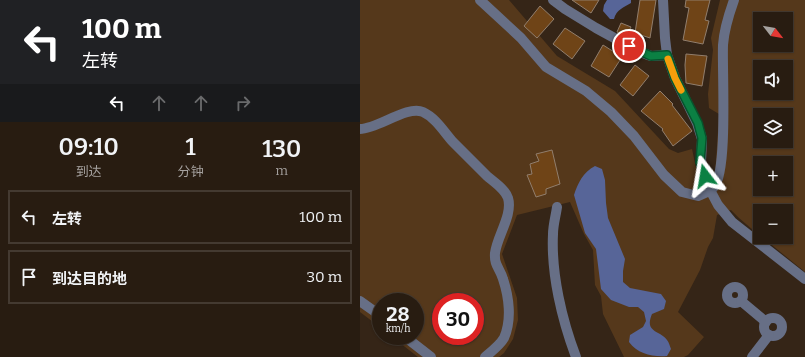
<!DOCTYPE html>
<html lang="zh">
<meta charset="utf-8">
<style>
:root{--surface:#281c11;--page:#30251a;--text:#f1f3f6;--muted:#a5a19f;--line:#443a31}
body{margin:0;font-family:Bitter,"Noto Sans SC",serif;background:var(--page);color:var(--text);height:100vh;display:flex;flex-direction:column;font-size:15px;white-space:nowrap}
*{box-sizing:border-box;margin:0}
p{font-size:13px;color:var(--muted)}
.icon{flex:none;width:22px;height:22px;fill:none;stroke:currentColor;stroke-width:2;stroke-linecap:round;stroke-linejoin:round}
.map{position:relative;flex:1;overflow:hidden}
.sheet{display:flex;flex-direction:column;background:var(--surface);width:360px}
.sheet>*{flex:none}
.hud{background:#202124;color:#fff;overflow:hidden}
.needle{width:26px;rotate:121deg}
.fabs{position:absolute;left:393px;top:12px;display:grid;gap:8px}
.fabs a{display:grid;place-items:center;width:40px;height:40px;border-radius:0px;background:var(--surface);box-shadow:0 1px 3px #0004,0 0 0 1px var(--line);font-size:20px}
.speed{position:absolute;left:12px;top:293px;display:flex;gap:8px;font-size:20px;font-weight:700;text-align:center}
.speed>*{display:grid;place-content:center;width:52px;height:52px;border-radius:50%;background:var(--surface);box-shadow:0 1px 3px #0004,0 0 0 1px var(--line);line-height:1}
.speed small{font-size:10px;font-weight:400}
.speed .limit{border:6px solid #d22;background:#fff;color:#111}
.pin{position:absolute;display:grid;place-items:center;width:34px;height:34px;color:#fff;margin:-17px;border:2px solid #fff;border-radius:50%;box-shadow:0 1px 4px #0007}
.me{position:absolute;width:44px;margin:-22px;rotate:346deg;stroke-linejoin:round;filter:drop-shadow(0 0 3px #0008)}
.turn{display:flex;align-items:center;gap:14px;height:84px;padding:0 16px;font-size:18px}
.turn .icon{width:52px;height:52px;stroke-width:2.5}
.turn b{display:block;font-size:28px;line-height:34px}
.lanes{display:flex;align-items:center;height:38px;padding:0 16px;background:#0003;justify-content:center;gap:20px;direction:ltr}
.lanes .off{opacity:.35}
.eta{display:flex;justify-content:space-evenly;align-items:center;height:68px;text-align:center}
.eta b{font-size:24px;font-weight:600;line-height:28px}
ul{padding:0;list-style:none}
li{display:flex;align-items:center;gap:12px;height:54px;margin:0 8px 6px;padding:0 8px;border:2px solid var(--line);border-radius:0px}
li div{flex:1}
li b{display:block;font-size:15px}
li em{font-style:normal}
main{display:flex;flex:1;min-height:0}
.map>svg:first-child{display:block}
</style>
<main>
<section class="sheet">
<div class="hud">
<div class="turn"><svg class="icon" aria-label="left" viewBox="0 0 24 24"><path d="M17 20v-9H6M10 6l-5 5 5 5"/></svg><div><b>100 m</b>左转</div></div>
<div class="lanes"><svg class="icon" aria-label="left" viewBox="0 0 24 24"><path d="M17 20v-9H6M10 6l-5 5 5 5"/></svg><svg class="icon off" aria-label="ahead" viewBox="0 0 24 24"><path d="M12 20V5M6 11l6-6 6 6"/></svg><svg class="icon off" aria-label="ahead" viewBox="0 0 24 24"><path d="M12 20V5M6 11l6-6 6 6"/></svg><svg class="icon off" aria-label="right" viewBox="0 0 24 24"><path d="M7 20v-9h11M14 6l5 5-5 5"/></svg></div>
</div>
<div class="eta">
<div><b>09:10</b><p>到达</p></div>
<div><b>1</b><p>分钟</p></div>
<div><b>130</b><p>m</p></div>
</div>
<ul>
<li><svg class="icon" aria-label="left" viewBox="0 0 24 24"><path d="M17 20v-9H6M10 6l-5 5 5 5"/></svg><div><b>左转</b></div><em>100 m</em></li>
<li><svg class="icon" aria-label="arrive" viewBox="0 0 24 24"><path d="M6 21V4h12l-3 4 3 4H6"/></svg><div><b>到达目的地</b></div><em>30 m</em></li>
</ul>
</section>
<div class="map">
<svg width="445" height="357" viewBox="0 0 445 357">
<rect width="100%" height="100%" fill="#352517"/>
<path fill="#55381b" fill-rule="evenodd" d="M0 0H149L197 56 255 91 309 149 318 153 332 149 341 191 355 177 359 114 349 108 348 94 353 50 351 38 360 0H445V272L402 237H426V211H400V236L379 218 371 210 357 215 353 238 348 247 340 270 318 312 344 337 328 355 324 357H264L243 314 241 296 235 285 233 250 224 234 210 202 157 215 142 254 157 298 158 320 153 339 144 353 139 357H58L31 336H55V302H21V328L0 312ZM400 19H426V45H400ZM400 67H426V93H400ZM400 115H426V141H400ZM400 163H426V189H400ZM81 302H115V336H81Z"/>
<g fill="#576598">
<path d="M247 0H271V3C264 7 256 10 254 19H250L243 11 244 5Z"/>
<path d="M235 166 242 169 245 180 246 203 248 218 265 259 263 271V282L270 288 301 294 306 301 304 309 292 314C284 333 300 330 307 340 309 342 310 347 311 349L307 356C292 357 278 354 269 342L270 335 283 327 286 321 284 312 278 307H269L251 300 241 289 236 249 225 233 214 195C218 183 223 172 235 166Z"/>
</g>
<g fill="#6f4417" stroke="#917e6d">
<polygon points="212,0 239,0 231,13"/>
<polygon points="280,0 296,0 290,38 275,33"/>
<polygon points="326,0 350,0 345,20 349,21 343,44 323,40 329,8 325,7"/>
<polygon points="180,6 194,19 177,38 164,26"/>
<polygon points="261,23 271,27 266,37 257,32"/>
<polygon points="205,28 225,41 212,59 193,44"/>
<polygon points="243,45 262,57 249,77 231,66"/>
<polygon points="326,54 347,56 342,86 326,83 325,65"/>
<polygon points="275,65 289,76 273,96 260,85"/>
<polygon points="300,91 313,104 312,105 332,131 313,146 302,130 303,129 281,111"/>
<polygon points="192,150 200,184 186,189 186,194 176,197 167,175 172,174 170,164 179,161 176,154"/>
</g>
<g fill="none" stroke-linecap="round" stroke-linejoin="round">
<g stroke="#676f86" stroke-width="10">
<path d="M120 0 161 38 186 67 226 91 251 112 274 136 304 175 322 192 338 196C343 194 350 192 354 187 368 171 362 71 363 45 364 29 369 14 374 0"/>
<polyline points="193,0 205,9 236,28 280,52 291,56 307,55"/>
<polyline points="303,0 305,38 307,55 315,78 337,123 342,139 341,162 350,190 358,205 372,222 445,279"/>
<path d="M0 129C18 129 47 105 63 112 76 118 84 132 93 142 104 153 116 165 127 176 134 182 145 189 148 198 153 215 137 236 135 253 134 266 140 268 143 279 149 297 152 320 144 338 140 345 131 352 125 357"/>
<path d="M197 207C196 215 193 225 193 234 191 274 202 320 216 357"/>
<circle cx="375" cy="295" r="8"/>
<polyline points="0,301 21,316"/>
<polyline points="381,301 406,322"/>
<circle cx="413" cy="327" r="9"/>
<polyline points="44,336 71,357"/>
<polyline points="392,357 409,335"/>
</g>
</g>
<g fill="none" stroke-linecap="round" stroke-linejoin="round">
<defs>
<polyline id="route" points="269,46 291,56 307,55 315,78 338,123 342,138 340,162 345,176"/>
</defs>
<use href="#route" stroke="#07532c" stroke-width="10"/>
<use href="#route" stroke="#0b8043" stroke-width="7"/>
<polyline stroke="#f59e0b" stroke-width="7" points="308,59 315,78 321,90"/>
</g>
</svg>
<div class="fabs">
<a><svg class="needle" viewBox="-14 -14 28 28"><path d="M0-13l5 13h-10z" fill="#e53935"/><path d="M0 13l5-13h-10z" fill="#a5a19f"/></svg></a>
<a><svg class="icon" aria-label="sound" viewBox="0 0 24 24"><path d="M4 9h4l5-4v14l-5-4H4zM17 9q2 3 0 6"/></svg></a>
<a><svg class="icon" aria-label="layers" viewBox="0 0 24 24"><path d="M12 4l9 5-9 5-9-5zM3 14l9 5 9-5"/></svg></a>
<a>+</a>
<a>−</a>
</div>
<div class="speed"><div>28<small>km/h</small></div><div class="limit">30</div></div>
<div class="pin" style="left:269px;top:46px;background:#d93025"><svg class="icon" aria-label="arrive" viewBox="0 0 24 24"><path d="M6 21V4h12l-3 4 3 4H6"/></svg></div>
<svg class="me" style="left:345px;top:176px" viewBox="-20 -20 40 40"><path d="M0-17L14 15 0 8-14 15z" fill="#0b8043" stroke="#fff" stroke-width="4"/></svg>
</div>
</main>
